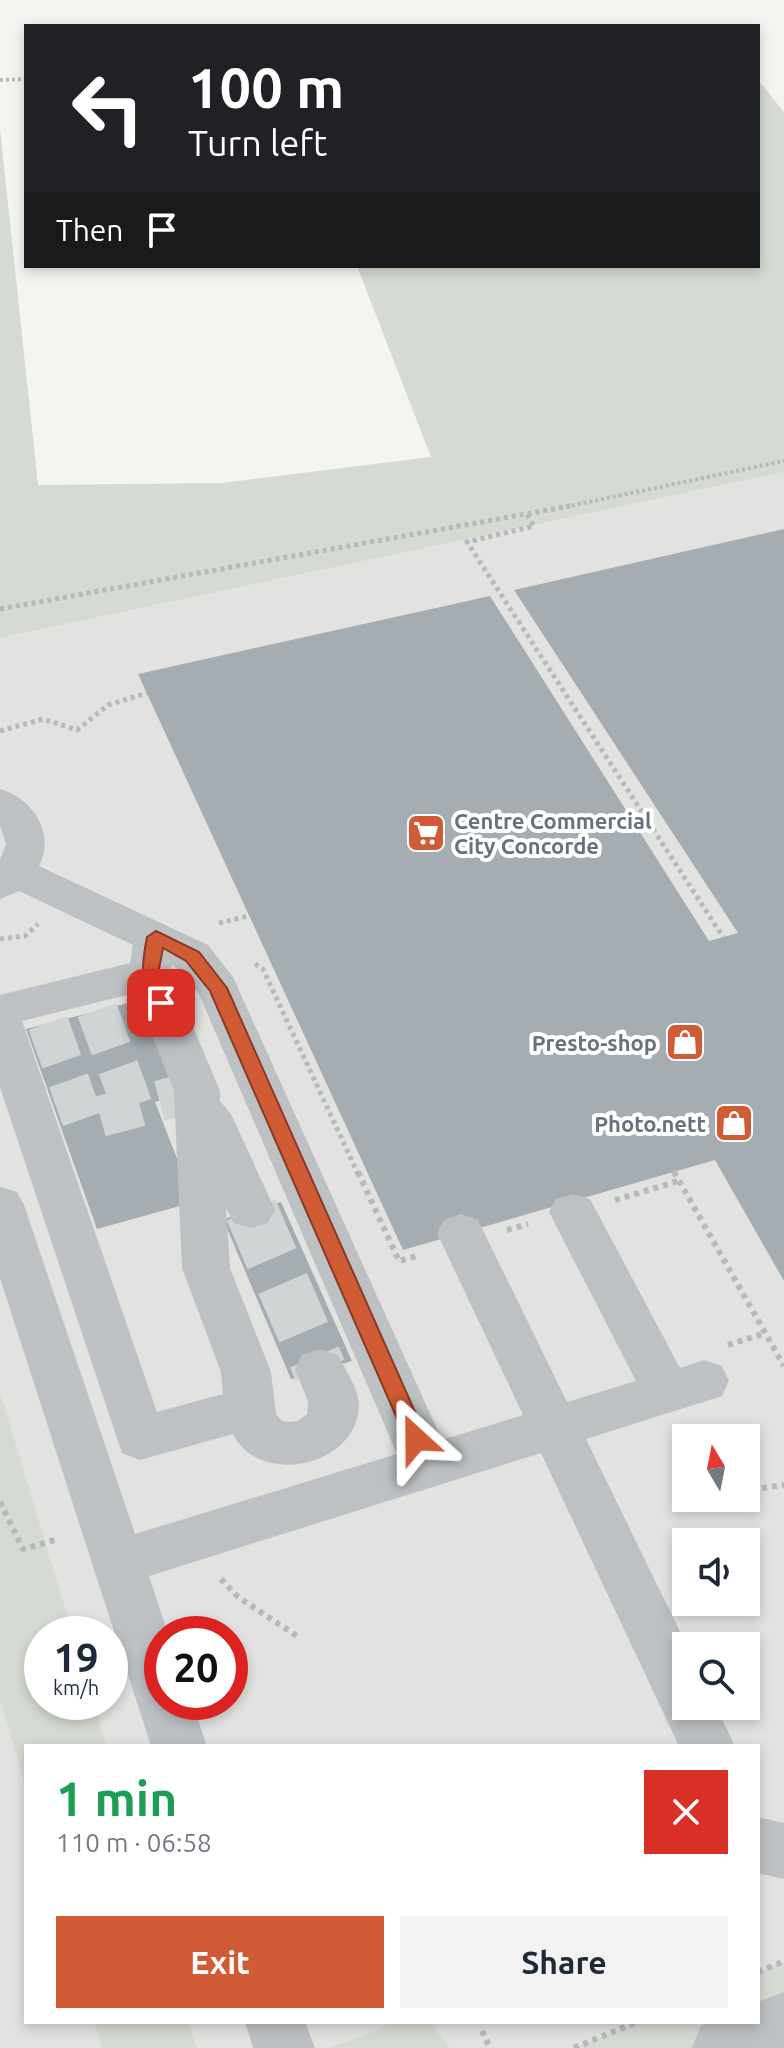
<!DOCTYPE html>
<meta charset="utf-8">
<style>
:root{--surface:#fff;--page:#f2f2f3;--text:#1f2937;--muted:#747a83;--accent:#d15b34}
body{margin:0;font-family:Ubuntu,sans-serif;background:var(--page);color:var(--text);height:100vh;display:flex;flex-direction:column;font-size:30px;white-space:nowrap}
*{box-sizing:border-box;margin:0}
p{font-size:26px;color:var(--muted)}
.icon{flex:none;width:44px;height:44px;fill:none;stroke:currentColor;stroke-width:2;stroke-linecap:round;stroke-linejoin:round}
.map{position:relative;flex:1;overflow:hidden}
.panel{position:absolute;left:24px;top:1744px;width:736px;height:280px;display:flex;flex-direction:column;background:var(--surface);border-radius:0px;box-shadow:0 4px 12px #0003}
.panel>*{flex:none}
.hud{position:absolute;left:24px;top:24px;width:736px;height:244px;border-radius:0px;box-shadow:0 4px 12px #0003;background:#202124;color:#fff;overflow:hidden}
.needle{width:52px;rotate:350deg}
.tools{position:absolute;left:672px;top:1424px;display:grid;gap:16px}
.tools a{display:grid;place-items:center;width:88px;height:88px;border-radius:0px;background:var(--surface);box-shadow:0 4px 12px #0003;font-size:40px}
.speed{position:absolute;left:24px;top:1616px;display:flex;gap:16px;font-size:40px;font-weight:700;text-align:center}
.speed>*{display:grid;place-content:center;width:104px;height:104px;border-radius:50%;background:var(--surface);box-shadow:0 4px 12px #0003;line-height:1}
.speed small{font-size:20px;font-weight:400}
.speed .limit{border:12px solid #d22;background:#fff;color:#111}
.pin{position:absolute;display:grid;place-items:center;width:68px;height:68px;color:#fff;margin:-34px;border-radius:16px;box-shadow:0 4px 12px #0006}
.me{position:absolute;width:88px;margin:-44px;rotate:336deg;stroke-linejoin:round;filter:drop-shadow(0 0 6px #0008)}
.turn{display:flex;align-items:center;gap:28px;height:168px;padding:0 32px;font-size:36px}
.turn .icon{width:104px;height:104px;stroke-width:2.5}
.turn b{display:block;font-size:56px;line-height:68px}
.then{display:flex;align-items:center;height:76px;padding:0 32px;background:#0003;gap:16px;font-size:30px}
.round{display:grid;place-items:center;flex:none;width:84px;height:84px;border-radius:0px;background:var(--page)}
.head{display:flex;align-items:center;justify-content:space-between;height:136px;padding:0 32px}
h1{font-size:48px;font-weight:700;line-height:60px;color:#1e9e55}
.primary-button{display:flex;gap:16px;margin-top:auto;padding:16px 32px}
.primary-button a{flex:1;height:92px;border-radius:0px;background:var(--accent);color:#fff;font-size:32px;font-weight:700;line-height:92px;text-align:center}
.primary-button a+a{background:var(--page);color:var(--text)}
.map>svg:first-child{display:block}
</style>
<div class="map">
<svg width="784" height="2048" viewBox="0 0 784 2048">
<rect width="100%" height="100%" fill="#f4f4f1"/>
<g fill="#e2e3e1" fill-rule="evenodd">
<path d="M784 472V1961L758 1972V1746H107L94 1702H110V1634H73L0 1391V638ZM686 1438H746V1498H686ZM686 1542H746V1602H686ZM162 1634H230V1702H162ZM686 1646H746V1706H686Z"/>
<polygon points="0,1700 26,1789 26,2022 94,2022 102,2048 0,2048"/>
<polygon points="189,2022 389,2022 377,2030 329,2048 197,2048"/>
<polygon points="430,2022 637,2022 574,2048 450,2048"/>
</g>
<g fill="#d5dad2">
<polygon points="758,80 784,112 784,472 0,638 0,129 38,485 222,483 431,457 357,266 758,266"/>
<polygon points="0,1391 73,1634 42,1634 42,1702 94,1702 107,1746 26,1746 26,1789 0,1700"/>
<polygon points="784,1961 784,2048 574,2048 637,2022 758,2022 758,1972"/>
<polygon points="94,2022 189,2022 197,2048 102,2048"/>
<polygon points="389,2022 430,2022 450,2048 329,2048 377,2030"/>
</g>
<g fill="#a6adb2">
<polygon points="784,529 784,1281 715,1160 403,1250 138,674 490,596 709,941 738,933 514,590"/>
<polygon points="144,999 182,1094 155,1102 194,1202 97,1229 26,1029"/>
<polygon points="281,1202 352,1361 291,1379 223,1219"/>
</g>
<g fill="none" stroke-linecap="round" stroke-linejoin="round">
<g stroke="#d0d4d4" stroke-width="41" stroke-dasharray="41 20" stroke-linecap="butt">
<polyline points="97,1010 133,1108"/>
<polyline points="48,1023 83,1121 197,1091"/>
</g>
<polyline stroke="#d0d4d4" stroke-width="53" stroke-dasharray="53 27" stroke-linecap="butt" points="251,1210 320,1370"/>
<g stroke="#b7babc" stroke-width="4" stroke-dasharray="3 3" stroke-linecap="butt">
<polyline points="0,80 26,79"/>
<polyline points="560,508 784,461"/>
</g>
<g stroke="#b7babc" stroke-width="5" stroke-dasharray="4 4" stroke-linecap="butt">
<polyline points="527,515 534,526 467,542 723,937"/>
<polyline points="0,609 570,506"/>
<polyline points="0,731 43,719 77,730 108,705 147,693"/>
<polyline points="219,923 248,916"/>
<polyline points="0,939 25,936 38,924"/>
<polyline points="255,964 263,969 358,1174"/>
<polyline points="673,1171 675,1174"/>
</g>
<g stroke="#b7babc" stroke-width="6" stroke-dasharray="5 5" stroke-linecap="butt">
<polyline points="358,1172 399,1261 420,1255"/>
<polyline points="674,1172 784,1366"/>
<polyline points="615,1200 678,1181"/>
<polyline points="507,1230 528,1224"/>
<polyline points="728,1345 766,1333"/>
<polyline points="762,1488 784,1485"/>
<polyline points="0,1502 23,1549 58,1539"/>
<polyline points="221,1579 238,1597 300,1638"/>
<polyline points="758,1972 784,1961"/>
<polyline points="482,2031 490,2048"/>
<polyline points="574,2048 637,2022"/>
</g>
<g fill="#bdc1c4" fill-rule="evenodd">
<path d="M0 789C33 799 56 833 39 866L208 945 233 977 442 1440 523 1415 437 1233 444 1220 461 1214 478 1220 567 1402 636 1381 549 1212 556 1199 573 1194 590 1199 680 1368 704 1360 722 1366 729 1381 722 1396 586 1439 687 1646 686 1706H716L735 1746H679L541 1453 149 1576 168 1634H162V1702H192L207 1746H151L0 1278V1187L17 1192 24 1205 135 1534 397 1454 199 994 172 964 171 974 220 1091V1101L231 1114 275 1210 268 1223 251 1228 234 1223 226 1208 230 1268 271 1372 276 1414 282 1421 289 1422 298 1421 307 1414 308 1401 295 1370 302 1355 320 1349 338 1355C345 1370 360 1390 359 1407 356 1467 259 1487 233 1434L140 1460 122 1453 0 1087V995L130 963 133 945 19 891 0 899V860L6 844 0 826ZM135 993 174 1091 182 1268 221 1372 223 1394 157 1412 22 1021Z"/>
<polygon points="758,1817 784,1823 784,1879 758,1873"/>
<polygon points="784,1992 784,2048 692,2048 701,2026 712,2022 758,2022 758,2002"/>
<polygon points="245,2022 305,2022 315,2048 253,2048"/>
</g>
</g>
<path fill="#d15b34" stroke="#883b22" stroke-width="2" d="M156 931 199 952 227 988 427 1439 424 1445 416 1448 409 1445 406 1439 210 991 186 961 163 948 158 974 170 1003 161 1010C135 1002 143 957 147 937Z"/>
<defs>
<symbol id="supermarket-square" viewBox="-11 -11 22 22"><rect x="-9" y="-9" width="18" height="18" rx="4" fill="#d15b34" stroke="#fff"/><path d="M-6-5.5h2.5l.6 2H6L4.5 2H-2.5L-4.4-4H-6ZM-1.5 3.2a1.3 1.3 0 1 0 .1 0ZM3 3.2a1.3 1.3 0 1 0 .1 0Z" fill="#fff"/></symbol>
<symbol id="shop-square" viewBox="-11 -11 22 22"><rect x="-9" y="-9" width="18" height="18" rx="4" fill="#d15b34" stroke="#fff"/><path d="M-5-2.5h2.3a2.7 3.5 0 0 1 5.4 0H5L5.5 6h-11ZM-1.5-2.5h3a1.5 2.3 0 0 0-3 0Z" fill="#fff"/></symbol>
</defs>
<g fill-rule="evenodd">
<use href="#supermarket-square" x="404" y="811" width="44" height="44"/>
<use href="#shop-square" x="663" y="1020" width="44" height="44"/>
<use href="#shop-square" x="712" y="1101" width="44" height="44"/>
</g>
<g text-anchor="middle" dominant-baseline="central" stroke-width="8" stroke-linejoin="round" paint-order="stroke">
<g font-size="22" font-weight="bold" fill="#66737f" stroke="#fff" text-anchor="end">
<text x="454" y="820" text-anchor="start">Centre Commercial<tspan x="454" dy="25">City Concorde</tspan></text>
<text x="657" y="1042">Presto-shop</text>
<text x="706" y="1123">Photo.nett</text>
</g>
</g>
</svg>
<div class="tools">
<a><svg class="needle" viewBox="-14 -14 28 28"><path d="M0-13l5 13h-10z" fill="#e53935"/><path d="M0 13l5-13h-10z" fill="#747a83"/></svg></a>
<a><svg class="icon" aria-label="sound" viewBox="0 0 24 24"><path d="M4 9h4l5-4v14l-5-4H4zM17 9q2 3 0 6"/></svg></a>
<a><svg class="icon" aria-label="search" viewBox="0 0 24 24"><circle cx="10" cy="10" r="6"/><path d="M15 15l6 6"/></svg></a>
</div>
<div class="speed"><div>19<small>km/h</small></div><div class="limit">20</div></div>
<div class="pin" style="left:161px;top:1003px;background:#d93025"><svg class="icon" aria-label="arrive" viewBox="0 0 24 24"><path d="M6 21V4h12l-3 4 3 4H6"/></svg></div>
<svg class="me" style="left:416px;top:1439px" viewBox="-20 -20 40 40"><path d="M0-17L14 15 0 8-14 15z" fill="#d15b34" stroke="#fff" stroke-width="4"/></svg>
<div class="hud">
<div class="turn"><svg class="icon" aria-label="left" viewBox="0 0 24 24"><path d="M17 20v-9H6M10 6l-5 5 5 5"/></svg><div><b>100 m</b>Turn left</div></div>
<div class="then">Then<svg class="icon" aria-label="arrive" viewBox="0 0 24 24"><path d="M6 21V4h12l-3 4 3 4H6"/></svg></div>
</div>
<section class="panel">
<div class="head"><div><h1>1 min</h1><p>110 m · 06:58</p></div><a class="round" style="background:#d93025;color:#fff"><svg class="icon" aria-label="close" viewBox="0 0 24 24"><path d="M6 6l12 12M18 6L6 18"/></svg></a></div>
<div class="primary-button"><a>Exit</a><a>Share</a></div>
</section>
</div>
